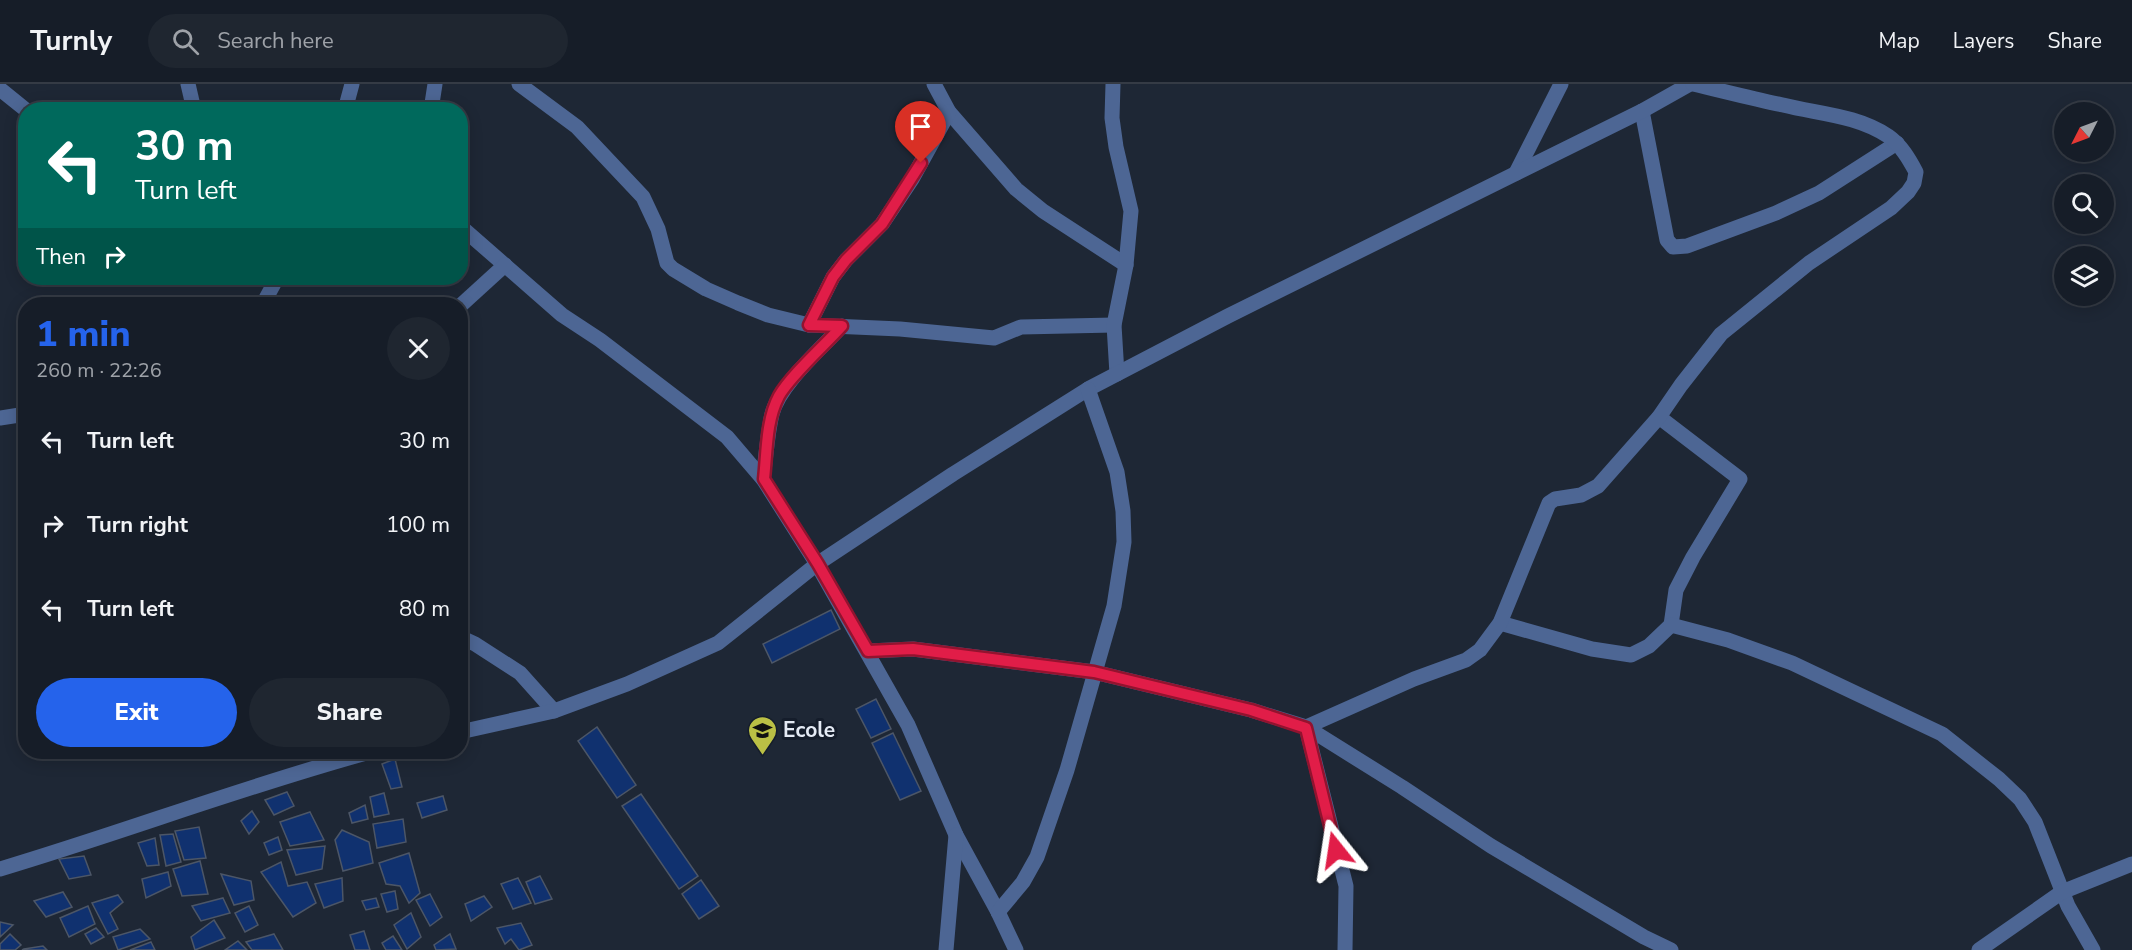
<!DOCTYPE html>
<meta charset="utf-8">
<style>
:root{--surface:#161d28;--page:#1f2630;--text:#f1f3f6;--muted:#9ea2a8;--line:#353b45;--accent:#2563eb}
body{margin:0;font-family:"Nunito Sans",sans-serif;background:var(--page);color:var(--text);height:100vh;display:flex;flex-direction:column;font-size:22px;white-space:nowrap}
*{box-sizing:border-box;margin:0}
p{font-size:20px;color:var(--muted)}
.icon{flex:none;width:33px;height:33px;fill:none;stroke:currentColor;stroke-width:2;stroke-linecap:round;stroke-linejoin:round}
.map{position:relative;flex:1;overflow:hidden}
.panel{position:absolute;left:18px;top:213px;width:450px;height:462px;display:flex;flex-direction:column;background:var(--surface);border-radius:24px;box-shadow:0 3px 15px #0003,0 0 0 2px var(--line)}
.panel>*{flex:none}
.guide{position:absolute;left:18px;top:18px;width:450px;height:183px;border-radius:24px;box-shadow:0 3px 15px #0003,0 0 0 2px var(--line);background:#00695c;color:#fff;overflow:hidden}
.needle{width:39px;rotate:228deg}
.tools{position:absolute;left:2054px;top:18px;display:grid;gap:12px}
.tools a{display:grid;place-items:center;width:60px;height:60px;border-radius:50%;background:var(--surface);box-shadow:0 3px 15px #0003,0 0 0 2px var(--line);font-size:30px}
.pin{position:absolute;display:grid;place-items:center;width:51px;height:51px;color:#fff;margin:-62px -26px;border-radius:50% 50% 50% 0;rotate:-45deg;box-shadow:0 0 6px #0007}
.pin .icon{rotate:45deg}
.me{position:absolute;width:66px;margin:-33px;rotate:345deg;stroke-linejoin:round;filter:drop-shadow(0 0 4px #0008)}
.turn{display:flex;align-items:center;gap:21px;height:126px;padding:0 18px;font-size:27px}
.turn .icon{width:78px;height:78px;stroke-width:2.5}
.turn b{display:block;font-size:42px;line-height:51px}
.then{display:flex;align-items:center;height:57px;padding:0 18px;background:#0003;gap:12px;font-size:22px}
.round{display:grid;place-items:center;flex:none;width:63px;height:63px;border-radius:32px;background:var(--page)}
.overview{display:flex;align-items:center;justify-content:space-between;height:102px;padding:0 18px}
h1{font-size:36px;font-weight:800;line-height:45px;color:var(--accent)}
.cta{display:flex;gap:12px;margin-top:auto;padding:12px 18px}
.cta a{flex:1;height:69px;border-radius:36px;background:var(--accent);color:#fff;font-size:24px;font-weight:800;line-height:69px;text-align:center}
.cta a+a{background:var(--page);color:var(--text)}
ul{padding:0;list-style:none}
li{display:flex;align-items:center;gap:18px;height:84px;padding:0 18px}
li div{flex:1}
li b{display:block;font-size:22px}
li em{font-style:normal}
header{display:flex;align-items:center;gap:36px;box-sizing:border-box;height:84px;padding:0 30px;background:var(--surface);border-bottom:2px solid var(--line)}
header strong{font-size:28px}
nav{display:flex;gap:33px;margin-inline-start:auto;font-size:21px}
.search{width:420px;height:54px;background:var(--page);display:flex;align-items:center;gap:15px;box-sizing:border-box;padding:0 21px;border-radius:33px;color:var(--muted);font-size:22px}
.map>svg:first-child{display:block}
</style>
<header>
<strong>Turnly</strong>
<div class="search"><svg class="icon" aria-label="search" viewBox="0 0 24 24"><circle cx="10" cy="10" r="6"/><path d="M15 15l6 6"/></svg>Search here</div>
<nav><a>Map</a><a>Layers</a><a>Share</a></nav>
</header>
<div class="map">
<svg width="2132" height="866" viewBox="0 0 2132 866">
<rect width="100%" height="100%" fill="#1e2735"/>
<g fill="#10316f" stroke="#4c5667" stroke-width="1.5">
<polygon points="831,526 840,545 772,579 763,560"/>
<polygon points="876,615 891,645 871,654 856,625"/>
<polygon points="597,643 636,701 617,714 578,657"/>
<polygon points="893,649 921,707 900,716 872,659"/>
<polygon points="395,675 402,703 391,705 382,680"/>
<polygon points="287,708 294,722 274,731 265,716"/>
<polygon points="384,709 389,730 374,733 370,713"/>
<polygon points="641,710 698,792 679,805 622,722"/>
<polygon points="443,712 447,726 422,734 417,719"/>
<polygon points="365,721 368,735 352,739 349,729"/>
<polygon points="252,727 259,738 249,750 241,737"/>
<polygon points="310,728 324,756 290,762 280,738"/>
<polygon points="403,735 406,758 377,764 373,740"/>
<polygon points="199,743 206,774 184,776 175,747"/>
<polygon points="342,746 369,758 373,779 343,787 335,756"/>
<polygon points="173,750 181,778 166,782 160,751"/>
<polygon points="278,753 282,766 269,771 264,759"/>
<polygon points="155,754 159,781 147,782 138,759"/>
<polygon points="325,762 322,785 296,791 287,766"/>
<polygon points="409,769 420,809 409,819 400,802 386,800 379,779"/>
<polygon points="84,772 91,791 69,795 59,775"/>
<polygon points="200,777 208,810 182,812 173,785"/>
<polygon points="281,778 288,802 307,798 316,819 293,833 261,788"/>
<polygon points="168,788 171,802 146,814 142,795"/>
<polygon points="221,790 251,797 254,816 234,821"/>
<polygon points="540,792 552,815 535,820 526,798"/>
<polygon points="342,794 343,817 324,824 315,800"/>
<polygon points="518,794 531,819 513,825 501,800"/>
<polygon points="701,796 719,822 699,835 682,810"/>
<polygon points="395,807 398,825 387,828 381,810"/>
<polygon points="63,808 72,823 46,833 34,817"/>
<polygon points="430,810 442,833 430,842 416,816"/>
<polygon points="118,811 123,818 110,829 118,845 108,850 92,819"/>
<polygon points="484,812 492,823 471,837 465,820"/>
<polygon points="223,814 230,829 201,837 192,822"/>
<polygon points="376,814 379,823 366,826 362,817"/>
<polygon points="88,822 95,840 69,853 60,834"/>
<polygon points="249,822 258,841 245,848 235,829"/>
<polygon points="411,829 421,853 407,865 394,841"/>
<polygon points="214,836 225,854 195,866 191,853"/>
<polygon points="0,838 13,841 0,853"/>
<polygon points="521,839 532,861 519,866 511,855 505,860 497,844"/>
<polygon points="96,844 104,853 91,860 85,850"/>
<polygon points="140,845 150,855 118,866 113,853"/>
<polygon points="364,847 370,866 355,866 350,851"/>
<polygon points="10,850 21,861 15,866 0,866 0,860"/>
<polygon points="274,850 283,866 252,866 246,858"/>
<polygon points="450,850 456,865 436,866 434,861"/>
<polygon points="393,852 402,866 386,866 382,859"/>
<polygon points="238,857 247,866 225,866"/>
<polygon points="151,858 155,866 130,866"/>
<polygon points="43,862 47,866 22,866 24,865"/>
</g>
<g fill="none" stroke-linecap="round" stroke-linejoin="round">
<g stroke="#4d6694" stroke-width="15">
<polyline points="188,0 194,26"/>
<polyline points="519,0 577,43 643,113 658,145 667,179 673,185 706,205 738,219 768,231 809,241 900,245 994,254 1021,243 1114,241"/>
<polyline points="934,0 949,28 1016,105 1043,127 1126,181"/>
<polyline points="1113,0 1112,34 1116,63 1131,127 1126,181 1114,241 1117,290"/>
<polyline points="0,5 26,26"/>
<polyline points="345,26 352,0"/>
<polyline points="431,26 435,0"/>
<polyline points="1642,27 1667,156 1673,163 1687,162 1776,129 1819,109 1897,59"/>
<polyline points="1516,89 1561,0"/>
<polyline points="460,142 562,231 600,256 727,353 763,395 817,480 908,641 956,751 998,828 1016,866"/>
<polyline points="263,220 277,194"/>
<polyline points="460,222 505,181"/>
<polyline points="809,241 833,193 846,176 882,140 912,95 949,28"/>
<polyline points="1659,333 1740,395 1693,473 1676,506 1671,541"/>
<polyline points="0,334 26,330"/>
<path d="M763 395C766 374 767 351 772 330 780 300 821 265 842 242"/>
<polyline points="1500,539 1592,565 1631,571 1649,562 1671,541 1728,556 1792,579 1942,650 1999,695 2020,715 2035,738 2068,822 2093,866"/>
<polyline points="460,553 475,560 520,589 554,627"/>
<polyline points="868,567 913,565 1094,588 1251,626 1306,643 1402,703 1491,762 1644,853 1671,866"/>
<polyline points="460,648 554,627 627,600 718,559 817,480 953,390 1088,305 1228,232 1642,27 1690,0"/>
<path d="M0 785C124 748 245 702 370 668"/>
<polyline points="998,828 1023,798 1037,773 1067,686 1114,522 1124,458 1123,427 1117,388 1088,305"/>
<polyline points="946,866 956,751"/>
<path d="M1345 866 1346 802 1306 643 1414 595 1466 576 1480 566 1500 539 1549 419 1555 415 1581 411 1598 402 1659 333 1681 301 1721 250 1809 179 1891 124 1908 108 1914 99 1916 88C1909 75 1901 61 1888 52 1856 31 1819 30 1783 21 1753 15 1723 7 1693 0"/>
<polyline points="1979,866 2062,808 2132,780"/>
</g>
</g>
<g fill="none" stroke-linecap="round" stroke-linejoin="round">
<defs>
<path id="route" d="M921 79 882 140 846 176 833 193 809 241 842 242C825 261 791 291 779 312 766 336 767 368 764 395L818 480 868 567 913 565 1094 588 1251 626 1306 644 1336 766"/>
</defs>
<use href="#route" stroke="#92132f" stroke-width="15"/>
<use href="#route" stroke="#e11d48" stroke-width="10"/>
</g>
<defs>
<symbol id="school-pin" viewBox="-11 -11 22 30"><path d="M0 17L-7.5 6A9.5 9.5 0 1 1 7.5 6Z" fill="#bbc045" stroke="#151d2b"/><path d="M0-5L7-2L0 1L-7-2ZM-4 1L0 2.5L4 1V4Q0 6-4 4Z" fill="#111"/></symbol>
</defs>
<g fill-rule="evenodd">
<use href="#school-pin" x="746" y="630" width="33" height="45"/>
</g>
<g text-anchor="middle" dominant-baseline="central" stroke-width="6" stroke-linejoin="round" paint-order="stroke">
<g font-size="21" font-weight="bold" fill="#e4eaf4" stroke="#151d2b" text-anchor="start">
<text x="783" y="646">Ecole</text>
</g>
</g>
</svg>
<div class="tools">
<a><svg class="needle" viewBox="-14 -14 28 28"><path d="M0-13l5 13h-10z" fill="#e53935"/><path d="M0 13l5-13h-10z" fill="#9ea2a8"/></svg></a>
<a><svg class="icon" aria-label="search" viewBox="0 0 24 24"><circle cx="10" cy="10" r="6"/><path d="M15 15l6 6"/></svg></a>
<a><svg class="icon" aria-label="layers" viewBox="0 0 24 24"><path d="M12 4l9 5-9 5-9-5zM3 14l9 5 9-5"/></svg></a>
</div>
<div class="pin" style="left:921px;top:79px;background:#d93025"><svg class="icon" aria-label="arrive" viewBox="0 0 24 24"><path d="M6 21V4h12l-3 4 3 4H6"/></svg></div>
<svg class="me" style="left:1336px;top:766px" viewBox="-20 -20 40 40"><path d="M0-17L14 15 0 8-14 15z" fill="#e11d48" stroke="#fff" stroke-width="4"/></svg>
<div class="guide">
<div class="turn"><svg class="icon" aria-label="left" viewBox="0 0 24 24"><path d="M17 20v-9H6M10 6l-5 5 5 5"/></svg><div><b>30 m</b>Turn left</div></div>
<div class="then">Then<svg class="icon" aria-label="right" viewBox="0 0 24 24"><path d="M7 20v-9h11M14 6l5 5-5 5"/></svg></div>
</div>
<section class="panel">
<div class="overview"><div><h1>1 min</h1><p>260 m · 22:26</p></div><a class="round"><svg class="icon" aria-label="close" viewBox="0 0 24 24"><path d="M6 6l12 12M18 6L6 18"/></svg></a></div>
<ul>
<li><svg class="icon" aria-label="left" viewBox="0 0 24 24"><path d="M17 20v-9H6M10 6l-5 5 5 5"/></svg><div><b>Turn left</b></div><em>30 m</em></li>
<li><svg class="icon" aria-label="right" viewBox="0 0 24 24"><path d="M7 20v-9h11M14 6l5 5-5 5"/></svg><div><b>Turn right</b></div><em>100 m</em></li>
<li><svg class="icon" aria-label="left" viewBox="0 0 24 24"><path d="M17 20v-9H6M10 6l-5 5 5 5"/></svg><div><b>Turn left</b></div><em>80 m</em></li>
</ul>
<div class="cta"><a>Exit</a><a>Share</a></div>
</section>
</div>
